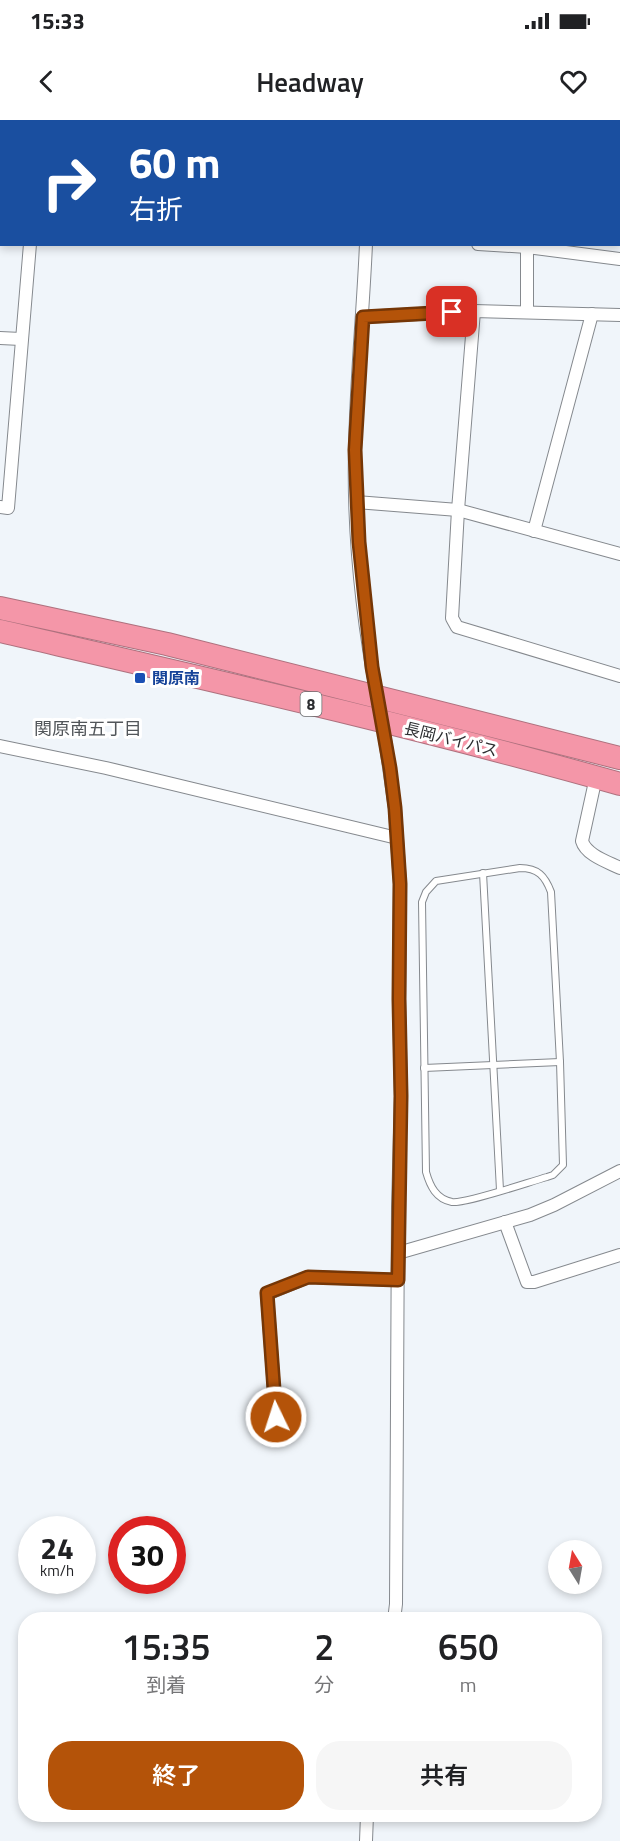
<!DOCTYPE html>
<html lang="ja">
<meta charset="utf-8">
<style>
:root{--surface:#fff;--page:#f6f6f6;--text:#202124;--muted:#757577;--accent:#b45309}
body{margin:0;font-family:"Titillium Web","Noto Sans JP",sans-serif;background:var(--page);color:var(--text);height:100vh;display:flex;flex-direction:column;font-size:22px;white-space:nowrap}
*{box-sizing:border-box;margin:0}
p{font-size:20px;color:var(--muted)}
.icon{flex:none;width:33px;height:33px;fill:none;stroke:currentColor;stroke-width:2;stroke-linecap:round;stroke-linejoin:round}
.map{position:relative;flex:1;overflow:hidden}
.panel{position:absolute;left:18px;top:1492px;width:584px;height:210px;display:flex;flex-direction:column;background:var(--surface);border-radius:24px;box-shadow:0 3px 9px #0003}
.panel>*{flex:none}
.banner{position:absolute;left:0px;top:0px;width:621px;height:126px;box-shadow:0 3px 9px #0003;background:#1a4fa0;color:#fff;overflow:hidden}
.needle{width:39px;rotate:349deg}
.controls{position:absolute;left:548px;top:1420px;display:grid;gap:12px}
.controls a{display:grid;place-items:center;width:54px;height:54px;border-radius:50%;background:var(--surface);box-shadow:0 3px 9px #0003;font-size:30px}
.speed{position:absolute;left:18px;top:1396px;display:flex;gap:12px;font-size:30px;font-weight:700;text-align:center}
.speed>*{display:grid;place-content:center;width:78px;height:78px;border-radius:50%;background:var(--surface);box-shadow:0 3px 9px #0003;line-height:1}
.speed small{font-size:15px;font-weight:400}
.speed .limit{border:9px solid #d22;background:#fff;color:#111}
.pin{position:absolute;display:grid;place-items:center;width:51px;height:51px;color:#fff;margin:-26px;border-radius:12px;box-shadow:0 3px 9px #0006}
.me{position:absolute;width:66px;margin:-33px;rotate:356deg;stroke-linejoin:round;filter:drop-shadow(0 0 4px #0008)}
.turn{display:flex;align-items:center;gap:21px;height:126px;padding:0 30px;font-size:27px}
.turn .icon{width:78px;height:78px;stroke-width:2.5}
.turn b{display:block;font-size:42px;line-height:51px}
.eta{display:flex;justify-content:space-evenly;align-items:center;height:102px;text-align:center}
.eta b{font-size:36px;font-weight:600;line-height:42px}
.action{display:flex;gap:12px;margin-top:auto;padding:12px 30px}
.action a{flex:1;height:69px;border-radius:24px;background:var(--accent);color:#fff;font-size:24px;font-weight:600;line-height:69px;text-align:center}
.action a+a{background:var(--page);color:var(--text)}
.status{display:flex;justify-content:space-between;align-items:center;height:42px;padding:0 30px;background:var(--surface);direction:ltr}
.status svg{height:16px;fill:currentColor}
header{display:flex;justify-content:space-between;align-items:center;height:78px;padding:0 30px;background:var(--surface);font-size:27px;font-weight:600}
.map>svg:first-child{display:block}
</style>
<div class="status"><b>15:33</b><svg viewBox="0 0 49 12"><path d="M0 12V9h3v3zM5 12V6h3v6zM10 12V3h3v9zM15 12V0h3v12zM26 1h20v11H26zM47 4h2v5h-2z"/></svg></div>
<header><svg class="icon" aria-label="back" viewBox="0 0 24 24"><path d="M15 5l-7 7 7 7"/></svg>Headway<svg class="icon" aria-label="heart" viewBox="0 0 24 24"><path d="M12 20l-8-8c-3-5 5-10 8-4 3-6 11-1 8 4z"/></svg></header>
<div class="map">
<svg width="620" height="1721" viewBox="0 0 620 1721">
<rect width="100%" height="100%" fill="#f0f5fa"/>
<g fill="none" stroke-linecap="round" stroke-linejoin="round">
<defs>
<g id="lane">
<path d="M520 748C538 748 545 756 551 772L560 942 563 1045 553 1055 547 1057C529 1062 465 1084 452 1082 436 1079 430 1066 426 1052L422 782 426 772 436 761Z"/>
<polyline points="483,753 500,1070"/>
<polyline points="424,948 560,942"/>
</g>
<g id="street">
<polyline points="154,0 161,2"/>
<polyline points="233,0 233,2"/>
<polyline points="382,2 382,0"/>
<polyline points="526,2 526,0"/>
<polyline points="0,74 2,75"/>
<path d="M366 124C363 193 356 262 355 330 353 411 363 502 378 581"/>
<polyline points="478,124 527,127 620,139"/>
<polyline points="527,124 527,192"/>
<polyline points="474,191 458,390 452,498 457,507 620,556"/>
<polyline points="363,197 474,191 620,195"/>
<polyline points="0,218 21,219"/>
<polyline points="356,382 458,390 620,434"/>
<polyline points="0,387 8,388 30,124"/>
<polyline points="534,411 592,194"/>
<polyline points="382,598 395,689 400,764 399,879 401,976 398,1087 396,1484 394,1500"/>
<polyline points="0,626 106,648 397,718"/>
<path d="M596 657 582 721C586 735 608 742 620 748"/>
<polyline points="505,1102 527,1162 534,1162 620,1135"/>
<polyline points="398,1133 530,1095 554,1085 620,1051"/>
<polyline points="276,1297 267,1174 308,1157 398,1160"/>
<polyline points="366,1721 367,1695"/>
</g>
<g id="highway">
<polyline points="0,488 167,524 620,638"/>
<path d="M0 511C207 559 415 606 620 664"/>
</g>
</defs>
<use href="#lane" stroke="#85898e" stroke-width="8"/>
<use href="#street" stroke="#85898e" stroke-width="14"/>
<use href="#highway" stroke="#ae717e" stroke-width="24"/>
<use href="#lane" stroke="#fff" stroke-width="6"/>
<use href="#street" stroke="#fff" stroke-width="12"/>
<use href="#highway" stroke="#f496a8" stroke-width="22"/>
</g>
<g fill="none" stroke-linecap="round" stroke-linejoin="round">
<defs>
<polyline id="route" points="276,1297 267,1173 308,1157 398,1160 401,976 399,879 400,764 395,688 390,648 372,547 359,422 355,330 363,197 452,192"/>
</defs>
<use href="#route" stroke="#753606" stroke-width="15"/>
<use href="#route" stroke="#b45309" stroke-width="10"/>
</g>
<rect fill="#1a4fb4" stroke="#fff" stroke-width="2" x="134" y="552" width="12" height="12" rx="3"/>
<g text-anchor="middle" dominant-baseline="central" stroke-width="6" stroke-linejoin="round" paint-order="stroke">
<rect fill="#fff" stroke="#6b6c6e" stroke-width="1.5" x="300.5" y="572" width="21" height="24" rx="4.5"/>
<g font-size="15" font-weight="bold" fill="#2c2d30">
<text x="311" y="584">8</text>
</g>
<g font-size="16" font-weight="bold" fill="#164399" stroke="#fff" text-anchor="start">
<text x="152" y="558">関原南</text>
</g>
<g font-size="16" fill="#2c2d30" stroke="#fff">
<text transform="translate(451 619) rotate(14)">長岡バイパス</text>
</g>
<g font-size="18" fill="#52565a" stroke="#fff">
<text x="88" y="608">関原南五丁目</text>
</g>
</g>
</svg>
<div class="controls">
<a><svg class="needle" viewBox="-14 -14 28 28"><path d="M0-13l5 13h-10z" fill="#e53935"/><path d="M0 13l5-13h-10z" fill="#757577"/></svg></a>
</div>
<div class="speed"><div>24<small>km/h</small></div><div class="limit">30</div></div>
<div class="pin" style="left:452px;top:192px;background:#d93025"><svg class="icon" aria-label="arrive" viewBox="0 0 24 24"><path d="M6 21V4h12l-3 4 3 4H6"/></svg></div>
<svg class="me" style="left:276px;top:1297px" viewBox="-20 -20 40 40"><circle r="17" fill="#b45309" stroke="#fff" stroke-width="3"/><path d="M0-11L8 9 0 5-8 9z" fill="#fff"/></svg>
<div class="banner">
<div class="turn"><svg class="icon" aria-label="right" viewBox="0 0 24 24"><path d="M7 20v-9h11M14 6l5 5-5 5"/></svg><div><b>60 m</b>右折</div></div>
</div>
<section class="panel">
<div class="eta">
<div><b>15:35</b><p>到着</p></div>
<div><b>2</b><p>分</p></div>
<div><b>650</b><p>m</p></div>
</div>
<div class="action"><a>終了</a><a>共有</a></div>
</section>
</div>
